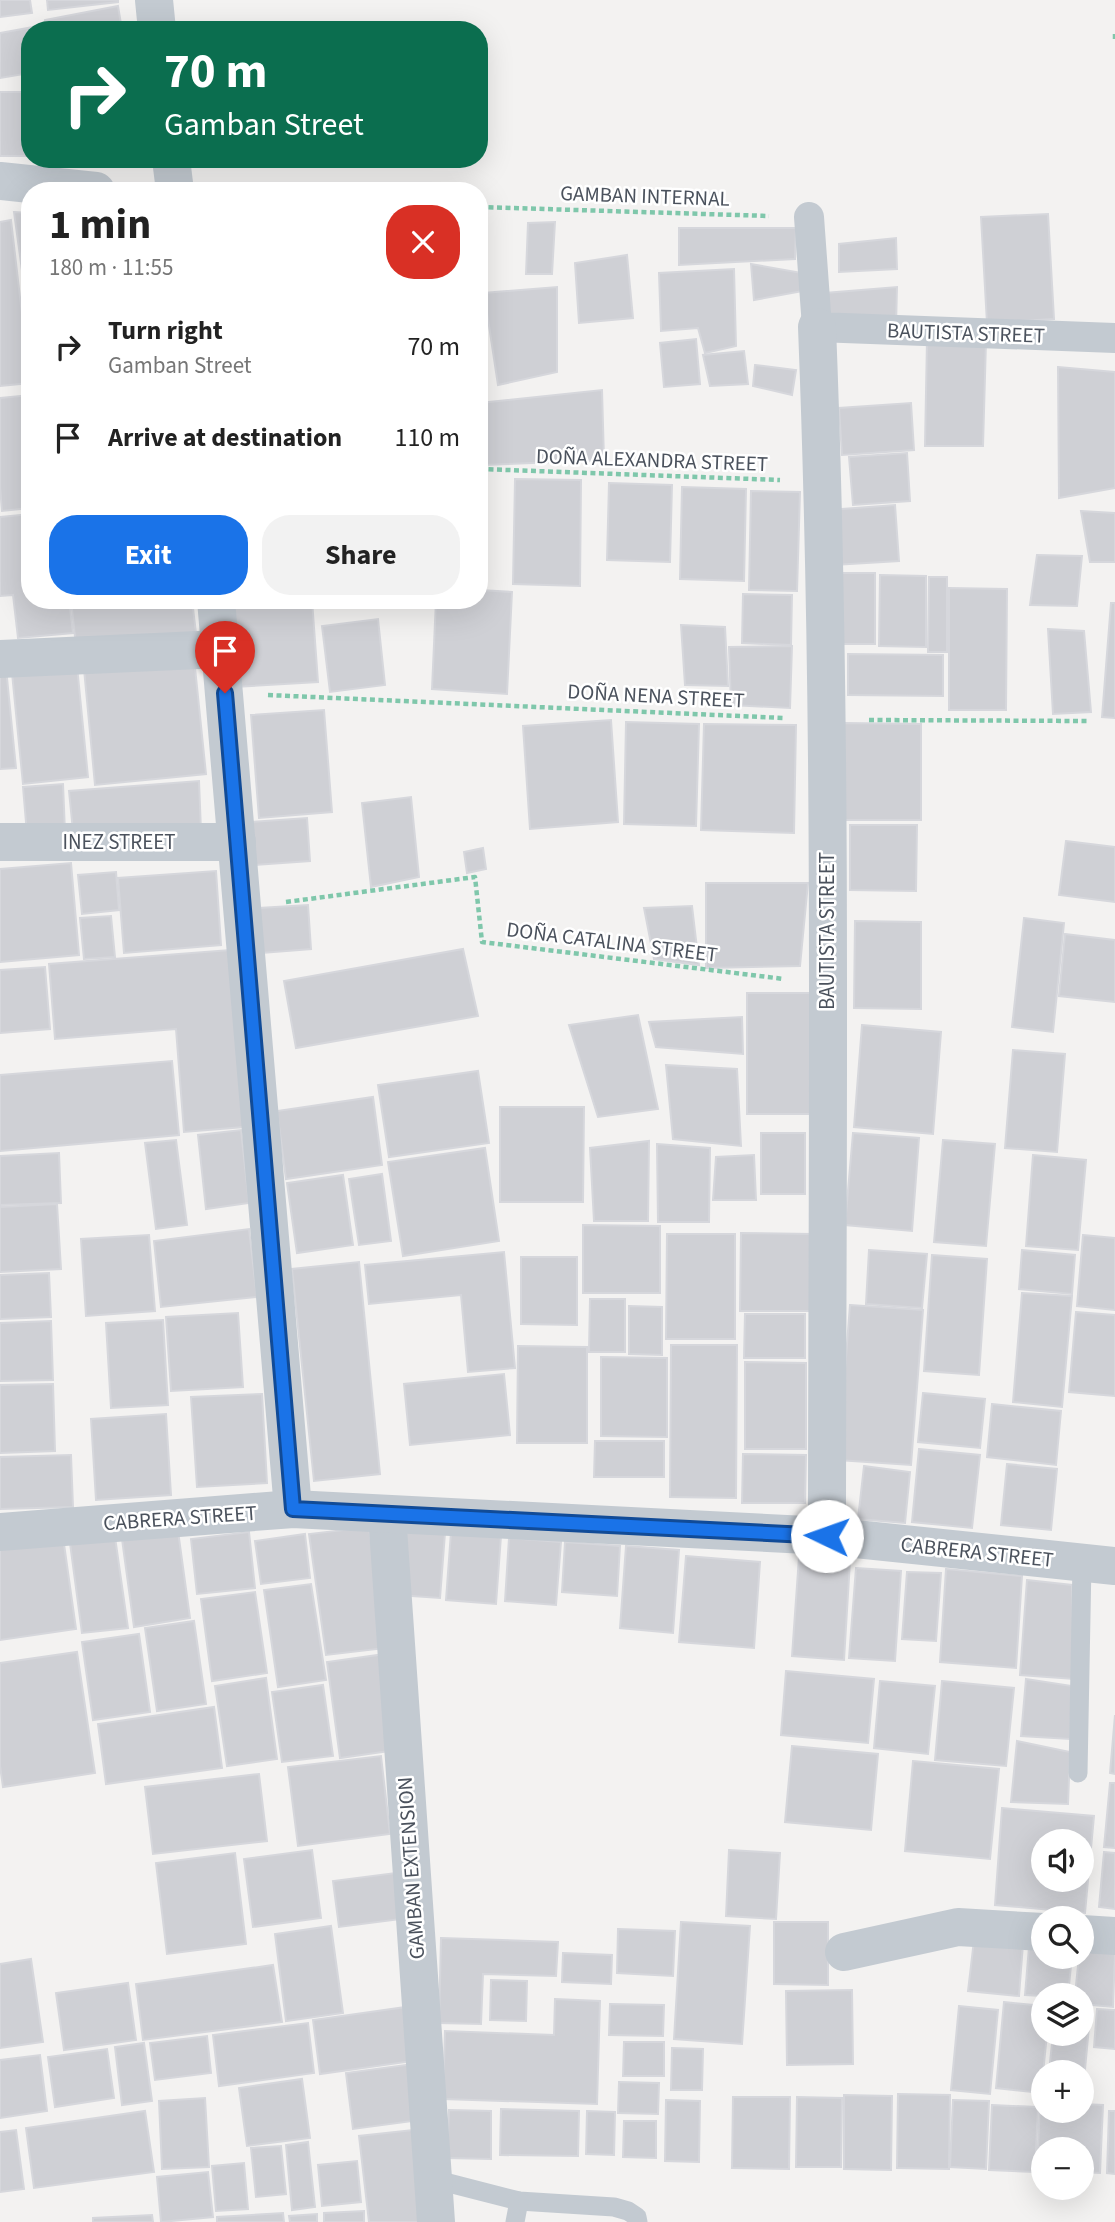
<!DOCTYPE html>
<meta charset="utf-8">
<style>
:root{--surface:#fff;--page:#f2f2f2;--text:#222;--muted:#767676;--accent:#1a73e8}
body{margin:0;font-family:"Source Sans 3",sans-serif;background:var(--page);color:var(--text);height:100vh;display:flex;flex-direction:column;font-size:26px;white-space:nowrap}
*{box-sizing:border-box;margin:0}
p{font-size:23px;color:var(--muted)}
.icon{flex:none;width:38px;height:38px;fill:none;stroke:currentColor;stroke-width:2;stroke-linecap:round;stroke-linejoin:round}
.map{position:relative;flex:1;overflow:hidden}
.sheet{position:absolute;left:21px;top:182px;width:467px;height:427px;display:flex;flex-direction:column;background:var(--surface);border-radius:28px;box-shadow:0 7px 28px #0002}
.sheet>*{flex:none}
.hud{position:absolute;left:21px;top:21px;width:467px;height:147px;border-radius:28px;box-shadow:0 7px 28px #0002;background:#0b6e4f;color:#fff;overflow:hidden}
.controls{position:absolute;left:1031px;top:1829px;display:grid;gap:14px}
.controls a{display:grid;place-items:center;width:63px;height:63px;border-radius:50%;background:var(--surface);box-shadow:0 7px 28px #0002;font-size:35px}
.pin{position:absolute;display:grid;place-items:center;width:60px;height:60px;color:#fff;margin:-72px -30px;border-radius:50% 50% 50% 0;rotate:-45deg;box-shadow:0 0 7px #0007}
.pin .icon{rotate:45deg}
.me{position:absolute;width:77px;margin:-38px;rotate:273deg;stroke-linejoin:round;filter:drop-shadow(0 0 5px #0008)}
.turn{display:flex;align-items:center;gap:24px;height:147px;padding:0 28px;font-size:32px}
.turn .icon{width:91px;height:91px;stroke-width:2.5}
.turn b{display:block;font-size:49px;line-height:60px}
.round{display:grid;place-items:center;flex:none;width:74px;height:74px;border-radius:28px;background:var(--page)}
.summary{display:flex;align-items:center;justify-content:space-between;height:119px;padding:0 28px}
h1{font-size:42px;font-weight:700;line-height:52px}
.primary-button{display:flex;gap:14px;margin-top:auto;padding:14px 28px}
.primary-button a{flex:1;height:80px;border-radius:28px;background:var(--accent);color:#fff;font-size:28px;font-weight:700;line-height:80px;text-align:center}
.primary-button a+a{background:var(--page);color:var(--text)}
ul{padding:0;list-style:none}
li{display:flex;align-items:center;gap:21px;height:91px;padding:0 28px}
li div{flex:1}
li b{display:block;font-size:26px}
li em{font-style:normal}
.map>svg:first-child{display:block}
</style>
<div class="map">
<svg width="1115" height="2222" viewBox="0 0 1115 2222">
<rect width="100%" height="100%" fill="#f3f2f1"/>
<g fill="#cfd0d5" stroke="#d6d7dc" stroke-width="2" fill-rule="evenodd">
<polygon points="0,0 30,0 32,13 0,17"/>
<polygon points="47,0 118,0 118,2 48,10"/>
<polygon points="118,6 122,30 46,30 45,20"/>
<polygon points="39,26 40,30 30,30 30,73 0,78 0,33"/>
<rect x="0" y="92" width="30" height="64"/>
<polygon points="14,212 30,213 30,329"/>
<polygon points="1048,214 1054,319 987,323 981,217"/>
<polygon points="11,220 30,383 0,386 0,222"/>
<polygon points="555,222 552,274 526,274 528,223"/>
<polygon points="679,228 796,228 795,259 679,265"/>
<polygon points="896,238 897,269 839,272 839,244"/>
<polygon points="627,255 633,318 579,323 575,263"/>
<polygon points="751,264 802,273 803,291 754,300"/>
<polygon points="734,269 736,346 705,353 698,328 661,331 659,273"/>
<polygon points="557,287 557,372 498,385 484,293"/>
<polygon points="897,287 896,326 823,321 825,293"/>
<polygon points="696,339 700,384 664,387 660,343"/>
<polygon points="927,340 986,341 983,446 925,446"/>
<polygon points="744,351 748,384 710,386 703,355"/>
<polygon points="755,365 796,370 792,395 753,386"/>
<polygon points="1058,367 1115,372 1115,488 1059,498"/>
<polygon points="602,390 604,460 484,465 480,403"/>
<polygon points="30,395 30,508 2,511 0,487 0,398"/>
<polygon points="911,403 914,450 842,455 839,408"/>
<polygon points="907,453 910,501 853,505 849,457"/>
<polygon points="515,479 581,480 580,586 513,584"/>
<polygon points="609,483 672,485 670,562 607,560"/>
<polygon points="682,487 746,489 744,581 680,579"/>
<polygon points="751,491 800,492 797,591 749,590"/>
<polygon points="895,505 899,561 834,565 829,510"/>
<polygon points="1081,511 1115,513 1115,562 1090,562"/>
<polygon points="30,514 30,600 69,600 73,633 18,638 13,595 0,596 0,517"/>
<polygon points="1037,555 1082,556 1077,606 1030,605"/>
<polygon points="836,573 875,573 875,644 835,644"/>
<polygon points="880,575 926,576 926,647 879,646"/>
<polygon points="929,577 947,577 947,652 928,652"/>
<polygon points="949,588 1007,589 1006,710 949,710"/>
<polygon points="480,590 512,592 507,694 432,689 436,600 480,600"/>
<polygon points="743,594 792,595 791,645 742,643"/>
<polygon points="71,600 192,600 196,633 76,646"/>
<polygon points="230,600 312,600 318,682 235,687"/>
<polygon points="1111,603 1115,603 1115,718 1102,717"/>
<polygon points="378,619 385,685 330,692 322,626"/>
<polygon points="681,625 725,627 728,686 685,685"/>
<polygon points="1048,629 1084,631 1091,712 1053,714"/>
<polygon points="792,646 790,708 731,705 729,647"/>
<polygon points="848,654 943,655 943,696 848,695"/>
<polygon points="194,658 206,774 95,785 84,669"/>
<polygon points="77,666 88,777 23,784 12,673"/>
<polygon points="0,668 6,668 16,768 0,769"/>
<polygon points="324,710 332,812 259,818 251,715"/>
<polygon points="611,720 618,822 530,829 523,726"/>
<polygon points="626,722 699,724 696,826 624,824"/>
<polygon points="844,723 921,724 921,820 844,820"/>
<polygon points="704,724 796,725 794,833 701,830"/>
<polygon points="199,781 201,831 73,831 69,791"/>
<polygon points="63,784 65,832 27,834 23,787"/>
<polygon points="411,797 419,877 371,887 362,803"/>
<polygon points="307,818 310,861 253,865 250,822"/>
<polygon points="850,825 917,825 916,891 850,890"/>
<polygon points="1066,841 1115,847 1115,902 1059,895"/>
<polygon points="483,848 486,869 467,873 464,852"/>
<polygon points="71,863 79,955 0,962 0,869"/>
<polygon points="216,871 221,945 124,953 118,878"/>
<polygon points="116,872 119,910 82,914 78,875"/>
<polygon points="706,883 808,883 800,966 706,968"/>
<polygon points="308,905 311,949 262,953 259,908"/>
<polygon points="692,906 699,965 654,959 644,908"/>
<polygon points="111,916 115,957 84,959 80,918"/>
<polygon points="1024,918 1064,923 1053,1032 1012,1027"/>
<polygon points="855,921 921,922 921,1009 854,1008"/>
<polygon points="1065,934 1115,940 1115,1002 1059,996"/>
<polygon points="463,949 478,1016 296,1048 284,981"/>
<polygon points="230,950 244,1127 184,1132 176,1029 55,1039 49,964"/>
<polygon points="45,967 50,1029 0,1033 0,970"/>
<rect x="747" y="993" width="67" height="121"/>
<polygon points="638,1015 658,1109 598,1117 569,1025"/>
<polygon points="742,1017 743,1054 656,1047 649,1022"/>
<polygon points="862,1025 941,1032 933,1134 854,1127"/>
<polygon points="1013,1050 1065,1054 1057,1152 1005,1148"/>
<polygon points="172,1061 179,1135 0,1151 0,1075"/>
<polygon points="666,1065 737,1069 741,1146 673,1139"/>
<polygon points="478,1071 489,1143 389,1157 378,1085"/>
<polygon points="373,1097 382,1165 286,1179 277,1111"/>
<polygon points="500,1107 584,1107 583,1202 500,1202"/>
<polygon points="241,1130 249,1203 206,1209 198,1135"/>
<rect x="761" y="1133" width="44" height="61"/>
<polygon points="853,1133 919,1138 912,1231 845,1225"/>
<polygon points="176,1140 187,1225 156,1229 145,1143"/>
<polygon points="943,1140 995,1144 986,1246 934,1242"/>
<polygon points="649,1141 648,1221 594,1221 590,1148"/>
<polygon points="657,1144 710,1148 709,1222 658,1222"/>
<polygon points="485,1148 499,1241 403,1256 388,1162"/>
<polygon points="59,1153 61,1203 0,1205 0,1156"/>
<polygon points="754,1155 756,1200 713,1200 716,1157"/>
<polygon points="1033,1155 1086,1160 1078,1250 1026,1246"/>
<polygon points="382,1174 391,1241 359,1245 349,1179"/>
<polygon points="343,1175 353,1245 297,1253 287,1183"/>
<polygon points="57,1204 61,1269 0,1272 0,1207"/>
<polygon points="583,1225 660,1226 660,1293 583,1293"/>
<polygon points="249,1229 257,1297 161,1307 154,1241"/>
<polygon points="741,1233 811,1234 810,1311 740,1311"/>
<polygon points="667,1234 735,1234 735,1339 666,1339"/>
<polygon points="149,1235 155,1311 86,1316 81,1239"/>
<polygon points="1083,1235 1115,1238 1115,1310 1077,1306"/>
<polygon points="869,1250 927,1254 922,1308 866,1304"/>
<polygon points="1022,1250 1075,1255 1072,1294 1019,1289"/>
<polygon points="504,1252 515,1368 468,1372 461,1295 369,1304 365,1265"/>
<polygon points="932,1255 987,1259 979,1375 924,1371"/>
<polygon points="521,1257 577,1257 577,1325 521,1324"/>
<polygon points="359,1262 380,1474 314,1481 292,1269"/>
<polygon points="49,1273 51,1317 0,1319 0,1275"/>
<polygon points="1022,1293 1072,1296 1062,1407 1013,1402"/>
<polygon points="590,1299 625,1299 625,1352 589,1352"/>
<polygon points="850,1305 923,1310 911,1465 838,1460"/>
<polygon points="629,1306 662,1307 662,1355 629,1354"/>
<polygon points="1076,1312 1115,1315 1115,1396 1069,1392"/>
<polygon points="238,1313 243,1387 171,1391 166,1317"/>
<polygon points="745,1314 805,1314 805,1358 744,1358"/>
<polygon points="163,1320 168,1405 111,1408 106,1323"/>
<polygon points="51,1321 53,1380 0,1381 0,1323"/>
<polygon points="671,1345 737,1345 736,1498 670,1497"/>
<polygon points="518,1346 587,1347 587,1443 517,1443"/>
<polygon points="601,1357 667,1358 667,1437 601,1436"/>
<polygon points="745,1362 806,1363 806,1449 745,1449"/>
<polygon points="504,1374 510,1435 410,1445 404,1384"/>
<polygon points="53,1384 55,1451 0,1453 0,1385"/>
<polygon points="923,1393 985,1399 980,1448 918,1442"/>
<polygon points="262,1394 267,1483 197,1487 191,1397"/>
<polygon points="992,1404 1061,1411 1056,1465 987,1457"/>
<polygon points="166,1414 171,1495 96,1500 91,1419"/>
<polygon points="595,1441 664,1441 664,1477 594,1477"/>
<polygon points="919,1449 980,1455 972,1528 912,1522"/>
<polygon points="743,1454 806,1455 805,1503 742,1503"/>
<polygon points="71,1455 73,1507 0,1509 0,1457"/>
<polygon points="1007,1464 1057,1469 1051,1530 1001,1525"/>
<polygon points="864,1466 910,1472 905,1523 858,1519"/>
<polygon points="369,1527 386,1648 326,1655 309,1534"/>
<polygon points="402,1530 445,1533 440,1598 398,1595"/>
<polygon points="178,1531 190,1618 134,1627 122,1539"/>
<polygon points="249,1532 255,1588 197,1594 191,1539"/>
<polygon points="451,1532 501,1536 496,1604 446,1600"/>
<polygon points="305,1534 310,1578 261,1584 255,1541"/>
<polygon points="63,1537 76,1629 0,1640 0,1546"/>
<polygon points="115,1537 128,1628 82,1633 70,1543"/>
<polygon points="509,1538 561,1542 556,1605 505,1601"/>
<polygon points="565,1542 620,1546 617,1596 562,1592"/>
<polygon points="626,1546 679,1550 673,1633 620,1628"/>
<polygon points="686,1556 760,1562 754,1648 679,1642"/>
<polygon points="799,1557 850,1561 844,1660 792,1656"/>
<polygon points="856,1568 901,1571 895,1661 849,1658"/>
<polygon points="946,1569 1022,1576 1016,1668 940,1662"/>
<polygon points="907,1572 941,1573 936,1641 902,1639"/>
<polygon points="1027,1580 1072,1585 1074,1679 1020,1675"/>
<polygon points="311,1584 326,1680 278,1687 264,1590"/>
<polygon points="255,1592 267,1673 212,1681 201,1599"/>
<polygon points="194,1621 206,1704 157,1711 145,1628"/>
<polygon points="139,1634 150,1712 93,1720 82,1642"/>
<polygon points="77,1652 95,1773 3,1787 0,1766 0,1663"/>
<polygon points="385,1654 397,1750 340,1758 327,1662"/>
<polygon points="786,1671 874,1679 868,1743 781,1735"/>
<polygon points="266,1678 277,1759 227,1766 215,1686"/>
<polygon points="1026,1679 1072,1686 1070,1739 1021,1736"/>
<polygon points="880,1681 935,1686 928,1754 874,1748"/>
<polygon points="942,1681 1014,1688 1006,1766 935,1760"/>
<polygon points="323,1685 333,1756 282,1762 272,1692"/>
<polygon points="214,1707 222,1768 106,1784 98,1724"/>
<polygon points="1115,1715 1115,1774 1110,1773"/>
<polygon points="1017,1741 1070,1752 1068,1804 1011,1802"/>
<polygon points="792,1746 878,1754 871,1830 785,1822"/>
<polygon points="381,1756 390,1834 298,1846 288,1767"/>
<polygon points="913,1761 999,1769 990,1859 905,1851"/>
<polygon points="259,1774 267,1841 153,1854 145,1787"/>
<polygon points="1110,1783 1115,1783 1115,1848 1104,1847"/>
<path d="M1002 1808 1094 1816 1085 1913 995 1905ZM1043 1841H1082V1880H1043Z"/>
<polygon points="312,1850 321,1918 253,1927 244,1859"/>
<polygon points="729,1850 780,1853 776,1919 726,1916"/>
<polygon points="1104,1852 1115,1853 1115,1909 1099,1907"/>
<polygon points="235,1853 246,1944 167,1954 156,1863"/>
<polygon points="403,1872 409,1918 339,1927 333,1881"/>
<polygon points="681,1922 750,1926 742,2044 674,2039"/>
<polygon points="774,1922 828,1922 828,1985 774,1984"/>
<polygon points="331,1926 343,2013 286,2021 275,1934"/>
<polygon points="618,1929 675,1931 673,1976 617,1973"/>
<polygon points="441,1938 558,1942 556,1976 483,1974 481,2024 439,2023"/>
<polygon points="974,1940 1023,1944 1019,1996 968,1991"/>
<polygon points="1029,1947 1043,1948 1043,1956 1072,1956 1068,1995 1043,1996 1025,1995"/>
<polygon points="1082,1951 1115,1953 1113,2007 1082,2004 1082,1995 1075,1995 1079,1956 1082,1956"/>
<polygon points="563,1953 612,1955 611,1984 562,1982"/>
<polygon points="31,1959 43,2042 0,2048 0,1964"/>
<polygon points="273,1965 282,2022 143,2040 136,1984"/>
<polygon points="491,1980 527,1981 526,2021 490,2020"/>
<polygon points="128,1983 136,2040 64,2050 56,1993"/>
<polygon points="852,1990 853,2064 787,2065 786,1991"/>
<polygon points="555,1999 600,2001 597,2104 443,2099 445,2031 554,2035"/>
<polygon points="1004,2002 1043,2006 1043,2034 1047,2034 1041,2093 996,2088"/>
<polygon points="610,2004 664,2005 663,2036 609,2035"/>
<polygon points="413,2006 420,2060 320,2074 313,2020"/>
<polygon points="959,2006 998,2010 990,2094 951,2090"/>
<polygon points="1097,2009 1115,2010 1115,2049 1094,2047"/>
<polygon points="1082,2015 1090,2016 1084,2080 1082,2079 1082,2072 1049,2072 1053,2034 1082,2034"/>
<polygon points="308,2023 314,2073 219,2086 213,2035"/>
<polygon points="207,2036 211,2073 155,2080 150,2043"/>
<polygon points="624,2042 664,2042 664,2076 623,2076"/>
<polygon points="144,2043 152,2101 122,2105 115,2047"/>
<polygon points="672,2048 703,2049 702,2090 671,2090"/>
<polygon points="107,2049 114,2098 55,2107 48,2057"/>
<polygon points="40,2055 47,2111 0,2118 0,2060"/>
<polygon points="420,2063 428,2119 353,2129 346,2073"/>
<polygon points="302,2079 310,2138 247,2146 239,2088"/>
<polygon points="619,2082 659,2083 658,2114 618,2113"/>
<polygon points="898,2094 950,2095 949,2169 897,2168"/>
<polygon points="844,2095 892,2096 891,2170 844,2169"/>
<polygon points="733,2097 790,2097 789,2169 732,2168"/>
<polygon points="797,2097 842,2098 841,2167 796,2167"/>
<polygon points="205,2098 209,2167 162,2169 159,2101"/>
<polygon points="666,2100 700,2101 699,2162 665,2161"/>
<polygon points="953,2100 989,2101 986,2169 950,2167"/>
<polygon points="1040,2102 1043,2103 1043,2110 1082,2110 1082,2104 1103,2105 1100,2173 1082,2172 1082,2149 1043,2149 1043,2170 1037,2170"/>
<polygon points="992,2105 1038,2107 1035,2172 989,2170"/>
<polygon points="501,2109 579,2111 578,2156 500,2155"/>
<polygon points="449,2110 491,2111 491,2159 447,2158"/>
<polygon points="145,2111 154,2172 34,2188 26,2128"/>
<polygon points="587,2111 615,2112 614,2155 586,2154"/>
<polygon points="1109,2111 1115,2111 1115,2174 1107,2173"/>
<polygon points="624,2121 656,2121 656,2158 623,2157"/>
<polygon points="422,2129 432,2222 369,2222 359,2136"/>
<polygon points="16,2130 24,2189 0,2192 0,2132"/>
<polygon points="308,2142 315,2207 292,2210 286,2145"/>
<polygon points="281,2146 286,2194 256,2197 251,2148"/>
<polygon points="357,2161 361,2202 322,2206 318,2165"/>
<polygon points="244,2163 248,2209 216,2211 212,2166"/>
<polygon points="208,2172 213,2217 161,2222 157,2177"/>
<polygon points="364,2211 364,2222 324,2222 324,2213"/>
<polygon points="283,2213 284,2222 217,2222 217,2217"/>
<polygon points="317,2214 317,2222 290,2222 289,2216"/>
<polygon points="152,2215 153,2222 93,2222 93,2218"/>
</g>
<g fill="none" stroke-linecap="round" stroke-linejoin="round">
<g stroke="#7fc7ab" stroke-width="4.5" stroke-dasharray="5 3.5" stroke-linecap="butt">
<polyline points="1115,34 1115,41"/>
<polyline points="480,207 769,216"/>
<polyline points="480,469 780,480"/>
<polyline points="268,695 783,718"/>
<polyline points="869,720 1087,721"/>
<polyline points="286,902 475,877 482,942 784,979"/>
</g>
<g stroke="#c3cad1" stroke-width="19">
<polyline points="1078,1773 1082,1563"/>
<polyline points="433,2179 519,2201 614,2207 628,2211 637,2217 638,2222"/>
<polyline points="515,2222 519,2201"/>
</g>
<polyline stroke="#c3cad1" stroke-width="30" points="809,217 817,327 1115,338"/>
<g stroke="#c3cad1" stroke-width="38">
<polyline points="154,0 157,30"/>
<polyline points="171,159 175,191"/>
<polyline points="0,181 96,191"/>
<path d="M817 327C833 730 827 1133 827 1536"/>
<polyline points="216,600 293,1509"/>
<polyline points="0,659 221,649"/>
<polyline points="0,842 237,842"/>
<polyline points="387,1514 436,2222"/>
<polyline points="1082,1934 1115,1936"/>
<polyline points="844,1952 958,1927 1043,1932"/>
</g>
<polyline stroke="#c3cad1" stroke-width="38" points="0,1532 293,1509 827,1536 1115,1566"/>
</g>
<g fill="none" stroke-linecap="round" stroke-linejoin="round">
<defs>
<polyline id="route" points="225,693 293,1509 827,1536"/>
</defs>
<use href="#route" stroke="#114b97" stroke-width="18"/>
<use href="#route" stroke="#1a73e8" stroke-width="12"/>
</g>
<g text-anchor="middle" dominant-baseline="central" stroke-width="5" stroke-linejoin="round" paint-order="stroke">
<g font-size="21" fill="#4b525d" stroke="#fff">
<text transform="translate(645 196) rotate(2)">GAMBAN INTERNAL</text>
<text transform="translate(966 333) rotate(2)">BAUTISTA STREET</text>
<text transform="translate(652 460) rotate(2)">DOÑA ALEXANDRA STREET</text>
<text transform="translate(656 696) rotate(3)">DOÑA NENA STREET</text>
<text x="119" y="842">INEZ STREET</text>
<text transform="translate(827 931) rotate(-90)">BAUTISTA STREET</text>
<text transform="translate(612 942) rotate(7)">DOÑA CATALINA STREET</text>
<text transform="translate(180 1518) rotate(-4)">CABRERA STREET</text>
<text transform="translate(977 1552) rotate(6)">CABRERA STREET</text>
<text transform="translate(411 1868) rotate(-94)">GAMBAN EXTENSION</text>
</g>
</g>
</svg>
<div class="controls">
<a><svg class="icon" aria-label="sound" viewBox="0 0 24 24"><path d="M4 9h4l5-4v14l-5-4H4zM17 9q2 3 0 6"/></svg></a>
<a><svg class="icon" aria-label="search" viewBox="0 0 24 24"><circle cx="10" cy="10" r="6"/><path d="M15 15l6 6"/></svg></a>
<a><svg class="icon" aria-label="layers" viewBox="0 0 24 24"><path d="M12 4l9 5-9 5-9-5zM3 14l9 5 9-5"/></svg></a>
<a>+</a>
<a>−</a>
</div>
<div class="pin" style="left:225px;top:693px;background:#d93025"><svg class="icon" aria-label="arrive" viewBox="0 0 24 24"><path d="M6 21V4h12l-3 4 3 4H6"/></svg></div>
<svg class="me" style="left:827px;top:1536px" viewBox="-20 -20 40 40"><circle r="19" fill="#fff"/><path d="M0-13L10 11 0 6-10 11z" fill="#1a73e8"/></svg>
<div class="hud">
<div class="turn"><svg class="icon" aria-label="right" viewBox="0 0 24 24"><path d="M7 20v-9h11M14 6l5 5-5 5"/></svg><div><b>70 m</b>Gamban Street</div></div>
</div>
<section class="sheet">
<div class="summary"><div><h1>1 min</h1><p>180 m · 11:55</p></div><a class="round" style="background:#d93025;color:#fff"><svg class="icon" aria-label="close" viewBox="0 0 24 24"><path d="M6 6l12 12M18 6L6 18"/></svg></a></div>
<ul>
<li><svg class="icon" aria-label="right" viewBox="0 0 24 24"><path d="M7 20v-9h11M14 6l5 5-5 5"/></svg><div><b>Turn right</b><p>Gamban Street</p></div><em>70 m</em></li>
<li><svg class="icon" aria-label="arrive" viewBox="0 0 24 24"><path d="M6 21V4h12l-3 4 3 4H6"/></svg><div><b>Arrive at destination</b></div><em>110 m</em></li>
</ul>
<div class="primary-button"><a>Exit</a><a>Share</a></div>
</section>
</div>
